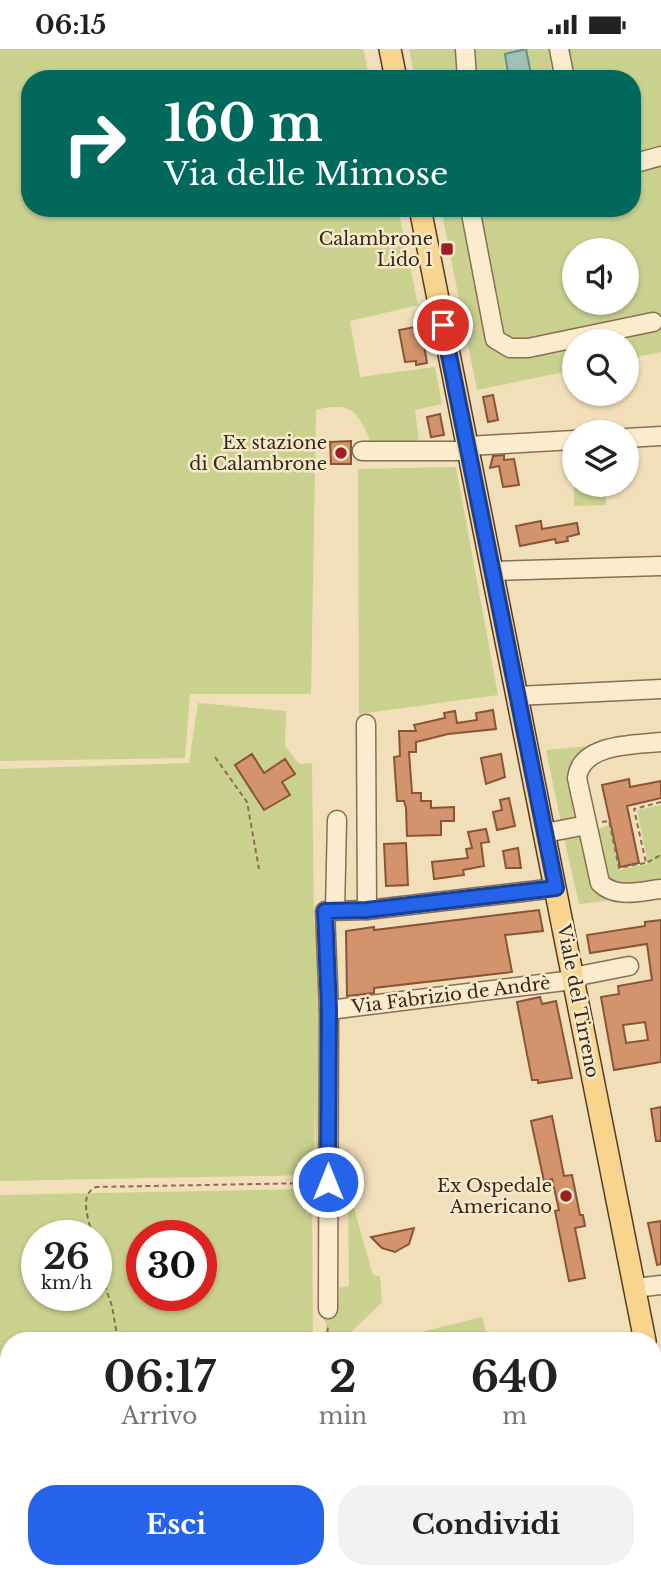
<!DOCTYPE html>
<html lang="it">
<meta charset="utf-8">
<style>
:root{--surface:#fff;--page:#f2f2f2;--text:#222;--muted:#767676;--accent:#2563eb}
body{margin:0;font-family:"Libre Baskerville",serif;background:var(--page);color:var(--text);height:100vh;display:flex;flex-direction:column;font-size:26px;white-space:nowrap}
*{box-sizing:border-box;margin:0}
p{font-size:23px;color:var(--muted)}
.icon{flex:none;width:38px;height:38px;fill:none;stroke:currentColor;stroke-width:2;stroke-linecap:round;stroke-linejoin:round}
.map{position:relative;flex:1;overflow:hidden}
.drawer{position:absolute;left:0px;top:1283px;width:662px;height:247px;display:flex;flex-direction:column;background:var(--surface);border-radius:28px 28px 0 0;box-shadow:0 2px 5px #0004}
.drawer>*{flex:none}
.top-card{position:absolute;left:21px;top:21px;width:620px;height:147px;border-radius:28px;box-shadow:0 2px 5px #0004;background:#00695c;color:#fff;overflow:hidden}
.tools{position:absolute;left:562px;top:189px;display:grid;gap:14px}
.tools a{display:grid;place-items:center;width:77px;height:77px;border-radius:50%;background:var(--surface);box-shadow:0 2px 5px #0004;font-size:35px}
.speed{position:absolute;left:21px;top:1171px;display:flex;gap:14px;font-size:35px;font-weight:700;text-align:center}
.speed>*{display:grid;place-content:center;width:91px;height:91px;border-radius:50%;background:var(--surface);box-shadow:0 2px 5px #0004;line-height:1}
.speed small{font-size:18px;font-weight:400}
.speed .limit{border:10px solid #d22;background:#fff;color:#111}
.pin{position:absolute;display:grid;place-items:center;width:60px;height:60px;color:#fff;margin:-30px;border:4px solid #fff;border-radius:50%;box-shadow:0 2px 7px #0007}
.me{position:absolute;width:77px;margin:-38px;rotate:0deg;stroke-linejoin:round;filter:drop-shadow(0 0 5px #0008)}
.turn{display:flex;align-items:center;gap:24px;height:147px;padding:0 28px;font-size:32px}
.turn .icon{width:91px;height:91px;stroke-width:2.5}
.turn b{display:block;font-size:49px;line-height:60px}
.eta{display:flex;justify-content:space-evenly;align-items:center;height:119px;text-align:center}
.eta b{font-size:42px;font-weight:700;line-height:49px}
.action{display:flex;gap:14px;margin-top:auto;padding:14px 28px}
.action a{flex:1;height:80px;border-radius:28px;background:var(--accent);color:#fff;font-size:28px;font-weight:700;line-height:80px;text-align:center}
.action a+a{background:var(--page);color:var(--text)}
.status{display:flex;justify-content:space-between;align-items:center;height:49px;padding:0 35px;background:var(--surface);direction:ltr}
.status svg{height:19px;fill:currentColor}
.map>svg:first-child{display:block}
</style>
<div class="status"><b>06:15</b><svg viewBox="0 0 49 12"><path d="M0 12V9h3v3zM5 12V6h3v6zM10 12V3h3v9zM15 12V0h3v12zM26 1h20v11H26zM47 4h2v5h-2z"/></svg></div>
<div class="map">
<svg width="661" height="1529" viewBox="0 0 661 1529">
<rect width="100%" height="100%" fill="#f1dfba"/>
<g fill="#cad08e" fill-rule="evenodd">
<path d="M0 0H363L370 30H30V159H398L418 256 350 272 360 328 435 318 442 355 415 361 419 392 372 396C359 364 352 351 316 361L311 645H190L185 709 0 712Z"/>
<path d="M409 0H661V303L627 310 626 292H574V321L477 341 441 159H632V30H415ZM574 201H626V254H574Z"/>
<polygon points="573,395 574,436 606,436 606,456 574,457"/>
<polygon points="456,418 498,646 359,665 358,420"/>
<polygon points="198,654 286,662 285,697 299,715 312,714 314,875 319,876 330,1266 338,1266 339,1239 349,1237 348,1142 340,1141 339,1107 373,1226 380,1227 382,1253 348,1286 328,1285 325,1272 319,1265 315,1048 314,1126 0,1132 0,720 189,714"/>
<polygon points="601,696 585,703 578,771 561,774 546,701"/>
<polygon points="661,756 661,835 610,836 593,782 609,776 619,821 648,815 637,761"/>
<polygon points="581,784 593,828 622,850 579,855 564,789"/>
<path d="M312 1140 313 1291 9 1292V1521H545L548 1529H0V1146ZM96 1186V1246H37V1186ZM201 1186V1246H142V1186Z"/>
<polygon points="482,1268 488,1291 388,1291"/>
</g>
<polygon fill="#9fc1b6" stroke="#668f84" stroke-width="2" points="526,0 532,30 509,30 505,5"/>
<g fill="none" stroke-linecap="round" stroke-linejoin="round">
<polyline stroke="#668f84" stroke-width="3.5" points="0,1447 9,1443"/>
</g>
<g fill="#d3936d" stroke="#8a5537" stroke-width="2" fill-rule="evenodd">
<polygon points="421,277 427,314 416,316 416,312 405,313 399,281"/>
<polygon points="493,346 498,371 488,373 483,348"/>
<polygon points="440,365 444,386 431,388 427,368"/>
<polygon points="351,392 351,415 331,415 330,393"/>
<polygon points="504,406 504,411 514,410 519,436 503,438 499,417 490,419 493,407"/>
<polygon points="541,472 542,480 577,474 579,485 567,488 568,492 556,494 555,490 520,497 516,477"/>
<polygon points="493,661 496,680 448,685 416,693 416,703 409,703 412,744 421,744 421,752 431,752 431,759 454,758 454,772 441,772 441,786 407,787 406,759 404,752 397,752 394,708 400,707 399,682 416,682 414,676 445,669 444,664 455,662 457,674 477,671 476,664"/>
<polygon points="252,705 264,724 285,710 295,725 282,733 290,746 264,761 235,716"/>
<polygon points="501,705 505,728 486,735 481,709"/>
<polygon points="629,730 630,738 661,732 661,749 627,757 639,814 620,818 602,736"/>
<polygon points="509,749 515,777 497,781 493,763 502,761 500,751"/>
<polygon points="486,780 489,793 481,794 484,817 463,821 464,826 434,830 432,813 468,809 466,800 472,799 468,783"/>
<polygon points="406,794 408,836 386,837 384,795"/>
<polygon points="518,799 521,819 506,819 503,802"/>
<polygon points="539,861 543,882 505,886 512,923 374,939 374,944 347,947 346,882 374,878 374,881"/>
<path d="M661 871V1013L614 1021 601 948 619 945 618 937 652 931 647 895 590 904 587 886 645 877V873ZM645 973 648 991 626 994 623 976Z"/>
<polygon points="540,948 542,955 556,952 572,1029 538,1034 538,1031 532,1031 517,953"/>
<polygon points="661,1058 661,1092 656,1092 651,1060"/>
<polygon points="552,1067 564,1127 572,1126 580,1166 583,1166 585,1177 575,1179 585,1229 569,1232 555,1162 559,1161 552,1130 544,1132 531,1072"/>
<polygon points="661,1172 661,1215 657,1216 648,1174"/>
<polygon points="414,1179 409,1195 395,1203 382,1199 371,1188"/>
</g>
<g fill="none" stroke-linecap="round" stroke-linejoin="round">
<defs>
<g id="minor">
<polyline points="465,0 467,30"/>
<polyline points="559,0 565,30"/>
<polyline points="632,115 661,107"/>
<polyline points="470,159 495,290 510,299 528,299 653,273"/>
<polyline points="626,389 661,387"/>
<polyline points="468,397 574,391"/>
<polyline points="362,402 469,402"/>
<polyline points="492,522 661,517"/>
<polyline points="517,647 661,640"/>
<polyline points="366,675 367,861"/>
<path d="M661 693C635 696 581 694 577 729L600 834C616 850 641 842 661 840"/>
<polyline points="545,784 587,776"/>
<polyline points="335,862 337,771"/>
<polyline points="573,928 629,917"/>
<polyline points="329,961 573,931"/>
<polyline points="635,1239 661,1236"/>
<polyline points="328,1260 329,961 325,862 367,861 556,839"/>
</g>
<g id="major">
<polyline points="390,0 396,30"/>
<polyline points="420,159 645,1292"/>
<polyline points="653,1329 661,1370"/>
</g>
</defs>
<use href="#minor" stroke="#896e53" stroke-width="21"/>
<use href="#major" stroke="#563c28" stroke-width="24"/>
<g stroke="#896e53" stroke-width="2" stroke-dasharray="5 3.5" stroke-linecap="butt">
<polyline points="215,708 247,753 259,820"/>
<polyline points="661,753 634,760 646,814 659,807 661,809"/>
<polyline points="602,773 609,772 619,819 645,814"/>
<path d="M92 1186C89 1170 78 1146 96 1138L313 1134"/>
<polyline points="96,1212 112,1257 118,1292"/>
<polyline points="327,1292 328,1275"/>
<polyline points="659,1301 661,1310"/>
<polyline points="0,1440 9,1436"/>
<polyline points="135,1529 136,1521"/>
</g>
<use href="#minor" stroke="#fcecce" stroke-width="18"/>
<use href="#major" stroke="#f9d48d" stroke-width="21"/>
</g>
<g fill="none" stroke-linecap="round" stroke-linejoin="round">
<defs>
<polyline id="route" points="328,1133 329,961 325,862 367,861 556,839 443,276"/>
</defs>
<use href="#route" stroke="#184099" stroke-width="18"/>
<use href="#route" stroke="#2563eb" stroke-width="12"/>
</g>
<g fill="#9d1e24" stroke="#f8e9ca" stroke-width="2.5">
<rect x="440" y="193" width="14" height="14" rx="3.5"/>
<circle cx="341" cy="404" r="7"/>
<circle cx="566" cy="1147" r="7"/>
</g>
<g text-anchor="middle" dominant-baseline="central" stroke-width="5" stroke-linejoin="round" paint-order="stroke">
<g font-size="18" fill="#37271a" stroke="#f8e9ca" text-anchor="end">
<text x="433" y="190">Calambrone<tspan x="433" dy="21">Lido 1</tspan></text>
<text x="327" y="394">Ex stazione<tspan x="327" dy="21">di Calambrone</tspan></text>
<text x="552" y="1137">Ex Ospedale<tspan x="552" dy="21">Americano</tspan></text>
</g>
<g font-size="18" fill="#37271a" stroke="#f8e9ca">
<text transform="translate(451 946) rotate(-7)">Via Fabrizio de Andrè</text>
<text transform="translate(578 952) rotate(79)">Viale del Tirreno</text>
</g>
</g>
</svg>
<div class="tools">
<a><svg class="icon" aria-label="sound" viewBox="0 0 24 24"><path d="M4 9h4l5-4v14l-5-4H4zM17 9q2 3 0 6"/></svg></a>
<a><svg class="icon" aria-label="search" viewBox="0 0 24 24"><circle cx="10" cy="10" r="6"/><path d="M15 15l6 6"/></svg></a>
<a><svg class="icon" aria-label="layers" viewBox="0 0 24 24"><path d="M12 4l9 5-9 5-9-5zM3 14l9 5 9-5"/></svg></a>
</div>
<div class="speed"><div>26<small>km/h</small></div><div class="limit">30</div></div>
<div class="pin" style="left:443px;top:276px;background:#d93025"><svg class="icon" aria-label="arrive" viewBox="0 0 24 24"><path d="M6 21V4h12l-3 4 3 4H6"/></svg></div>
<svg class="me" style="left:328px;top:1133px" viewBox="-20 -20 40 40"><circle r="17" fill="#2563eb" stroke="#fff" stroke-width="3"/><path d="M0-11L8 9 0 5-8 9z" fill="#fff"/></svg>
<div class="top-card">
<div class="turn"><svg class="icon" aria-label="right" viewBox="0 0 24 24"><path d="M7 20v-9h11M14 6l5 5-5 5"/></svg><div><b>160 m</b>Via delle Mimose</div></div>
</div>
<section class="drawer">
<div class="eta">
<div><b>06:17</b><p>Arrivo</p></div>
<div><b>2</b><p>min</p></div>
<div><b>640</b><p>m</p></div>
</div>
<div class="action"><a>Esci</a><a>Condividi</a></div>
</section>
</div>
